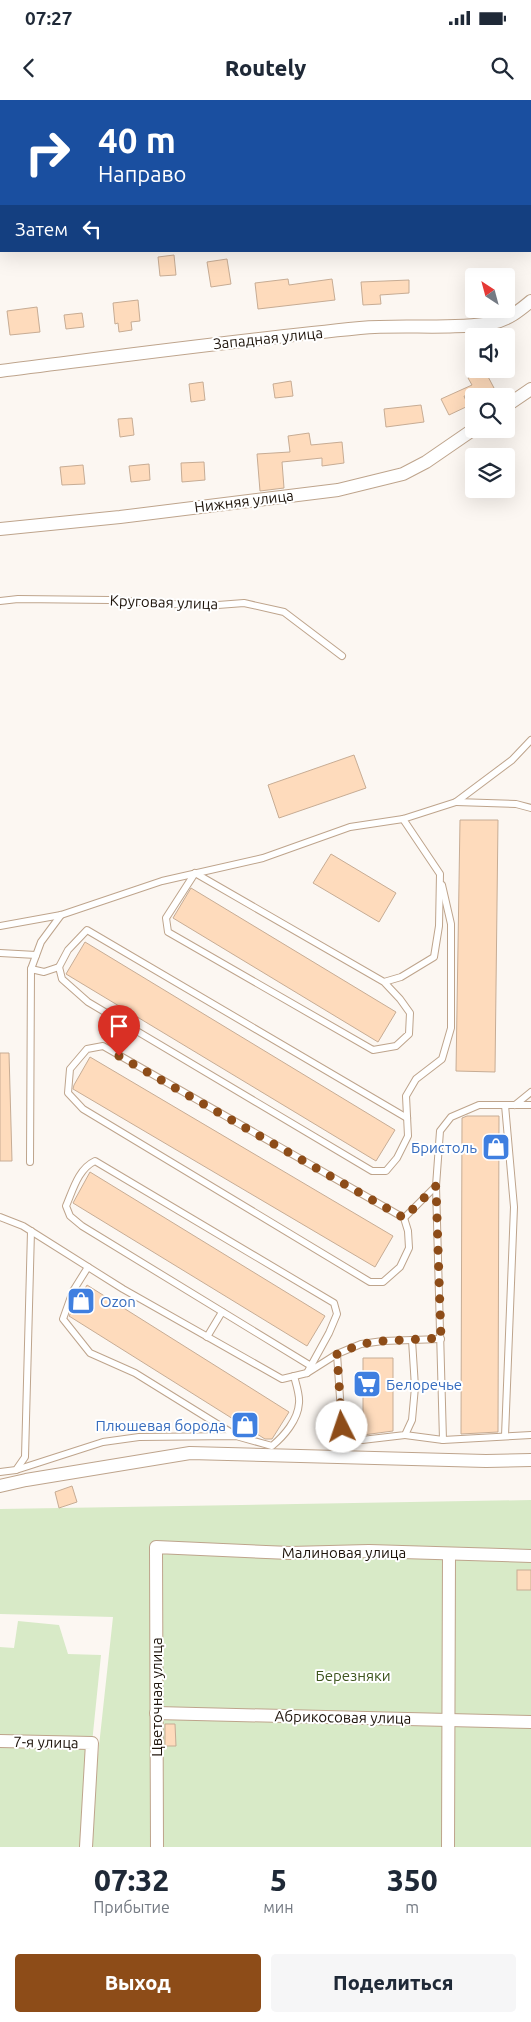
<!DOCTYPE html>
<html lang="ru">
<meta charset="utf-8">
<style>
:root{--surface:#fff;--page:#f6f6f7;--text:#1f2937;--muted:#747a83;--accent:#8d4c18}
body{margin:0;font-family:Ubuntu,sans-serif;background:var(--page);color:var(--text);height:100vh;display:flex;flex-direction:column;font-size:19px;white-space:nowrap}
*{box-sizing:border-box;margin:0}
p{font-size:16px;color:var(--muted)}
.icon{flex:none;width:28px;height:28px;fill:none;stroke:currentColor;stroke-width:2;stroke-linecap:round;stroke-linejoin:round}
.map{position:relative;height:1747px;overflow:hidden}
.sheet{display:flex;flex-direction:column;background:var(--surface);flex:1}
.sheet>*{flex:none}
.hud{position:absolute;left:0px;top:0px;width:531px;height:152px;box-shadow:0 5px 20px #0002;background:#1a4fa0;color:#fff;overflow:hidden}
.needle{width:32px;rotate:324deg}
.controls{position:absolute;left:465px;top:168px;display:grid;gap:10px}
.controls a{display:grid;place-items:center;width:50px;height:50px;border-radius:5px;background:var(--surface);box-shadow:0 5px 20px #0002;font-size:25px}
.pin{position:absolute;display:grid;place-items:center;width:42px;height:42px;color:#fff;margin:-51px -21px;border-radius:50% 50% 50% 0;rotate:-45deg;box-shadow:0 0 5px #0007}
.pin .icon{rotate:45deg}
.me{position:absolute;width:55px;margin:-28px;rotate:356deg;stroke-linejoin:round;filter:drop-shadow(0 0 4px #0008)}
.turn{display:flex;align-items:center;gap:18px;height:105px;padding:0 15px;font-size:22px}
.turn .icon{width:65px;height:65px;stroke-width:2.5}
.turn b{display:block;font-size:35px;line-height:42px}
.then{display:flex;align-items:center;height:48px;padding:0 15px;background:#0003;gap:10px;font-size:19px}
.eta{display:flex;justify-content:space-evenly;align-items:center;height:85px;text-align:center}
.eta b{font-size:30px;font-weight:800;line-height:35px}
.cta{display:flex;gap:10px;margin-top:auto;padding:10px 15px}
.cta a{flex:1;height:58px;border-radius:5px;background:var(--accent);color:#fff;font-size:20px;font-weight:800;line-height:58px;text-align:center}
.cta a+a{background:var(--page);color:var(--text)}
.status{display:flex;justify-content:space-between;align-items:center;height:35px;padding:0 25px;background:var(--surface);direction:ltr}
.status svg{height:14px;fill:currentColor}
header{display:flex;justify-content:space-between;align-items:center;height:65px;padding:0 15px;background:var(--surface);font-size:22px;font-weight:800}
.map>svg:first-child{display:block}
</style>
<div class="status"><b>07:27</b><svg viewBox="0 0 49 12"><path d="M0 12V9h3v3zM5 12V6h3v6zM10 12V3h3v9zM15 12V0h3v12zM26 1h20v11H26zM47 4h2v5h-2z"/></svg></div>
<header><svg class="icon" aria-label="back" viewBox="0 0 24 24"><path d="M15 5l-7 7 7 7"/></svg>Routely<svg class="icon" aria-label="search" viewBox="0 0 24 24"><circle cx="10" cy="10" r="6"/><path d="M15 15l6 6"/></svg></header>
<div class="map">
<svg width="531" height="1747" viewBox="0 0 531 1747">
<rect width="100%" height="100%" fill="#fcf7f2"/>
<g fill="#d8eac7">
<polygon points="531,1400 531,1747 88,1747 113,1517 0,1514 0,1409"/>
<polygon points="18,1521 59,1525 68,1554 101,1555 92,1643 86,1747 0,1747 0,1547 14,1548"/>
</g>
<g fill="#fedbbc" stroke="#c7ac94">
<polygon points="174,155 176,175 160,176 158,157"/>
<polygon points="227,159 231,184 211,187 207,162"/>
<polygon points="288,179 289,185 332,179 335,200 258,209 255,183"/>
<polygon points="409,180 409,193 380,195 381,204 363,205 361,182"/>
<polygon points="138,200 140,221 131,222 132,230 119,232 118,223 115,224 113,203"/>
<polygon points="37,207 40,232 10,235 7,211"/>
<polygon points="82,213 84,227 66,229 64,215"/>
<polygon points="484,269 494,288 479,296 464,296 468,306 449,315 441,299 472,285 468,278"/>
<polygon points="291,281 293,296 275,298 273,284"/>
<polygon points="203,282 205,300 191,302 189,284"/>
<polygon points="421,305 424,322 386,327 384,309"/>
<polygon points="132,318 134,335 120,337 118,319"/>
<polygon points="309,333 311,345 342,342 344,363 322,366 322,358 282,362 284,388 260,391 257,354 290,352 288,336"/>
<polygon points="204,362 205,380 182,382 181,363"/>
<polygon points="149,364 150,380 131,382 129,366"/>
<polygon points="83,365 85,384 62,385 60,367"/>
<polygon points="354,655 366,688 279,718 268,685"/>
<polygon points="460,720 498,720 495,972 456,971"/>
<polygon points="331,754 396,793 379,822 313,783"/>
<polygon points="191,788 396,912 378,942 173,818"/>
<polygon points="85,842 395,1030 376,1061 66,874"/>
<polygon points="0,953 9,953 12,1061 0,1061"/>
<polygon points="90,957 393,1136 375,1167 73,989 74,985"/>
<polygon points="467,1016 499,1016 498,1332 461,1334 462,1018"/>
<polygon points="90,1072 325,1216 307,1246 73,1103"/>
<polygon points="87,1185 289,1312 272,1339 265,1339 69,1216"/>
<polygon points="363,1258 393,1258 393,1331 363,1335"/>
<polygon points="72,1386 77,1402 59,1408 55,1392"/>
<rect x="517" y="1470" width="14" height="20"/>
<polygon points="165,1624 175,1624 176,1646 165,1646"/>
</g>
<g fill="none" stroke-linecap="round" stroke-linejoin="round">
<defs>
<g id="service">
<polyline points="530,4 531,3"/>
<polyline points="0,114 1,114"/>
<polyline points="0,501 18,499 110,500 205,506 244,503 284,512 342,556"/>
<polyline points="456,702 516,704 531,708"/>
<polyline points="0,826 61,815 162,781 263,758 350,727 403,719 456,702 512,660 531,640"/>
<polyline points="0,853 36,855"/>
<polyline points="59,867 62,879 88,902 372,1071 386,1071 397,1058 408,1036 406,996 416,979 442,959 451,928 451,824 442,785"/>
<polyline points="31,869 44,872 59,867 68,850 87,830 407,1018"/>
<polyline points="384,882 400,899 410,913 409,934 396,946 373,950 168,832 166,818 195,773 384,882 401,877 434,857 439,826 440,774 403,719"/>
<polygon points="103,946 404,1118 408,1131 409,1148 400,1167 383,1182 370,1182 83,1009 68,993 70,969 87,949"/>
<polyline points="505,1005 514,1107 505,1336"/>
<polyline points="515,1005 531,992"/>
<polyline points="30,1062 31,869 41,842 61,815"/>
<polyline points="0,1117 23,1126 123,1189 282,1279 307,1273 337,1254 361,1244 383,1241 441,1239"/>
<polyline points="404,1118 436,1086"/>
<polyline points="88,1167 73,1191 63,1219 90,1253 135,1273 235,1335"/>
<polyline points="207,1237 222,1212"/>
<polyline points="337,1254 342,1327 353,1338 362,1340 405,1335 412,1320 415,1287 412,1240"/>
<path d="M307 1273 329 1233 337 1214 334 1203 95 1061C78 1069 73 1090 66 1106L70 1116 82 1126 311 1266"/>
<polyline points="405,1335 443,1340 531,1335"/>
<polyline points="443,1340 436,1086 440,1031 451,1017 479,1005 531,1005"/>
<path d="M16 1370 103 1342 139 1337 236 1336 272 1346C284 1336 298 1320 299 1303 300 1295 296 1284 294 1276"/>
<polyline points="0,1372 16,1370 25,1357 31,1131"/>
</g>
<g id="minor">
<path d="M0 271C120 256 240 240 360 228 404 224 448 230 492 223 508 220 519 211 531 201"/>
<polyline points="506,306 531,289"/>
<polyline points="0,429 120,417 338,390 403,374 426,362 474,329"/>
<polyline points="0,1386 26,1380 190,1353 486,1361 531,1360"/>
<polyline points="156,1613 531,1622"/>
<polyline points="0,1641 92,1643 86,1747"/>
<polyline points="157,1747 156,1447 290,1453 369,1451 531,1456"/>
<polyline points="448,1747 449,1454"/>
</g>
</defs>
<use href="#service" stroke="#bea48c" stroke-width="8"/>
<use href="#minor" stroke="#bea48c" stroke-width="14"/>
<use href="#service" stroke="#fff" stroke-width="6"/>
<use href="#minor" stroke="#fff" stroke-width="12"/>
</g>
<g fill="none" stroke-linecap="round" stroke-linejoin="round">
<polyline stroke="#8d4c18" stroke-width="9" stroke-dasharray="0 16.2" points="119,956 404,1118 436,1086 441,1238 383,1241 361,1244 337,1254 342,1327"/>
</g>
<defs>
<symbol id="shop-square" viewBox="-11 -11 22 22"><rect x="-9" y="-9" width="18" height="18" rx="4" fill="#3f7fe0" stroke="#fff"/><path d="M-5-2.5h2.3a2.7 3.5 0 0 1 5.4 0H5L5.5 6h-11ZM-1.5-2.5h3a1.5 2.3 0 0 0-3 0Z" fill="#fff"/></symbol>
<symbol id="supermarket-square" viewBox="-11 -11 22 22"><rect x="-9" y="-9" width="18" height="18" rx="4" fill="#3f7fe0" stroke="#fff"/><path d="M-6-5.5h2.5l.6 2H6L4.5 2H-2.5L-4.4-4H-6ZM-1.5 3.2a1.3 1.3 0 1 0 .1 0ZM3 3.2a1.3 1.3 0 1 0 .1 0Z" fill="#fff"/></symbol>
</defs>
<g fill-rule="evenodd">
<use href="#shop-square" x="480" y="1031" width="32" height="32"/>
<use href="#shop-square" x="65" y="1185" width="32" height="32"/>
<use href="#supermarket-square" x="351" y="1268" width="32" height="32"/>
<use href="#shop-square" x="229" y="1309" width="32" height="32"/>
</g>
<g text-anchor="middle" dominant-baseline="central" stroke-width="4" stroke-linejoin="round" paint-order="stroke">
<g font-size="15" fill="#1d130a" stroke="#fff">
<text transform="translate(268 238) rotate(-6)">Западная улица</text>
<text transform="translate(244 401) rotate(-7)">Нижняя улица</text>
<text transform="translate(164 502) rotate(2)">Круговая улица</text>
<text x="344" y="1452">Малиновая улица</text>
<text transform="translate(156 1597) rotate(-90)">Цветочная улица</text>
<text transform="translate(343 1617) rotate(1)">Абрикосовая улица</text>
<text transform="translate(46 1642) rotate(1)">7-я улица</text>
</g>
<g font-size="15" fill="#366cbe" stroke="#fff" text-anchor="end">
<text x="477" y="1047">Бристоль</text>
<text x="100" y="1201" text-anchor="start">Ozon</text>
<text x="386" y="1284" text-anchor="start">Белоречье</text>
<text x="226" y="1325">Плюшевая борода</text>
</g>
<g font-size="15" fill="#3e561e" stroke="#fff">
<text x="353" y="1575">Березняки</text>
</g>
</g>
</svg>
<div class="controls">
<a><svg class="needle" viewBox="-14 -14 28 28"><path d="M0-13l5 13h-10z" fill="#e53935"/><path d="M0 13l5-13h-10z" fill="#747a83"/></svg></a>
<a><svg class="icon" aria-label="sound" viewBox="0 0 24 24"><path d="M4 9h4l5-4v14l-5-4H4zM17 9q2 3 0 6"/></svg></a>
<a><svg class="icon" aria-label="search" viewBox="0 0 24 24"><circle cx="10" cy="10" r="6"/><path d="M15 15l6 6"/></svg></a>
<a><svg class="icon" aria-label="layers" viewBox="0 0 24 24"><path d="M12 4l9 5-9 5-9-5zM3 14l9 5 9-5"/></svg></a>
</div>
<div class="pin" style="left:119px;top:956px;background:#d93025"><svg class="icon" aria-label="arrive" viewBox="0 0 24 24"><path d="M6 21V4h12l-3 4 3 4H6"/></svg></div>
<svg class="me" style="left:342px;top:1327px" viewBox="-20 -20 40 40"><circle r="19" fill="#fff"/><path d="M0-13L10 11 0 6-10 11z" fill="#8d4c18"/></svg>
<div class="hud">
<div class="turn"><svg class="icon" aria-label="right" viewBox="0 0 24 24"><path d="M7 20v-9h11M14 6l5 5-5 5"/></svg><div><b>40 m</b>Направо</div></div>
<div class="then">Затем<svg class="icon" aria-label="left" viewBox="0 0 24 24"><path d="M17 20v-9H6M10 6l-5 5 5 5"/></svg></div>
</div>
</div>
<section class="sheet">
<div class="eta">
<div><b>07:32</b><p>Прибытие</p></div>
<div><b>5</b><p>мин</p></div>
<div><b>350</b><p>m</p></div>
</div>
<div class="cta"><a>Выход</a><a>Поделиться</a></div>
</section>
